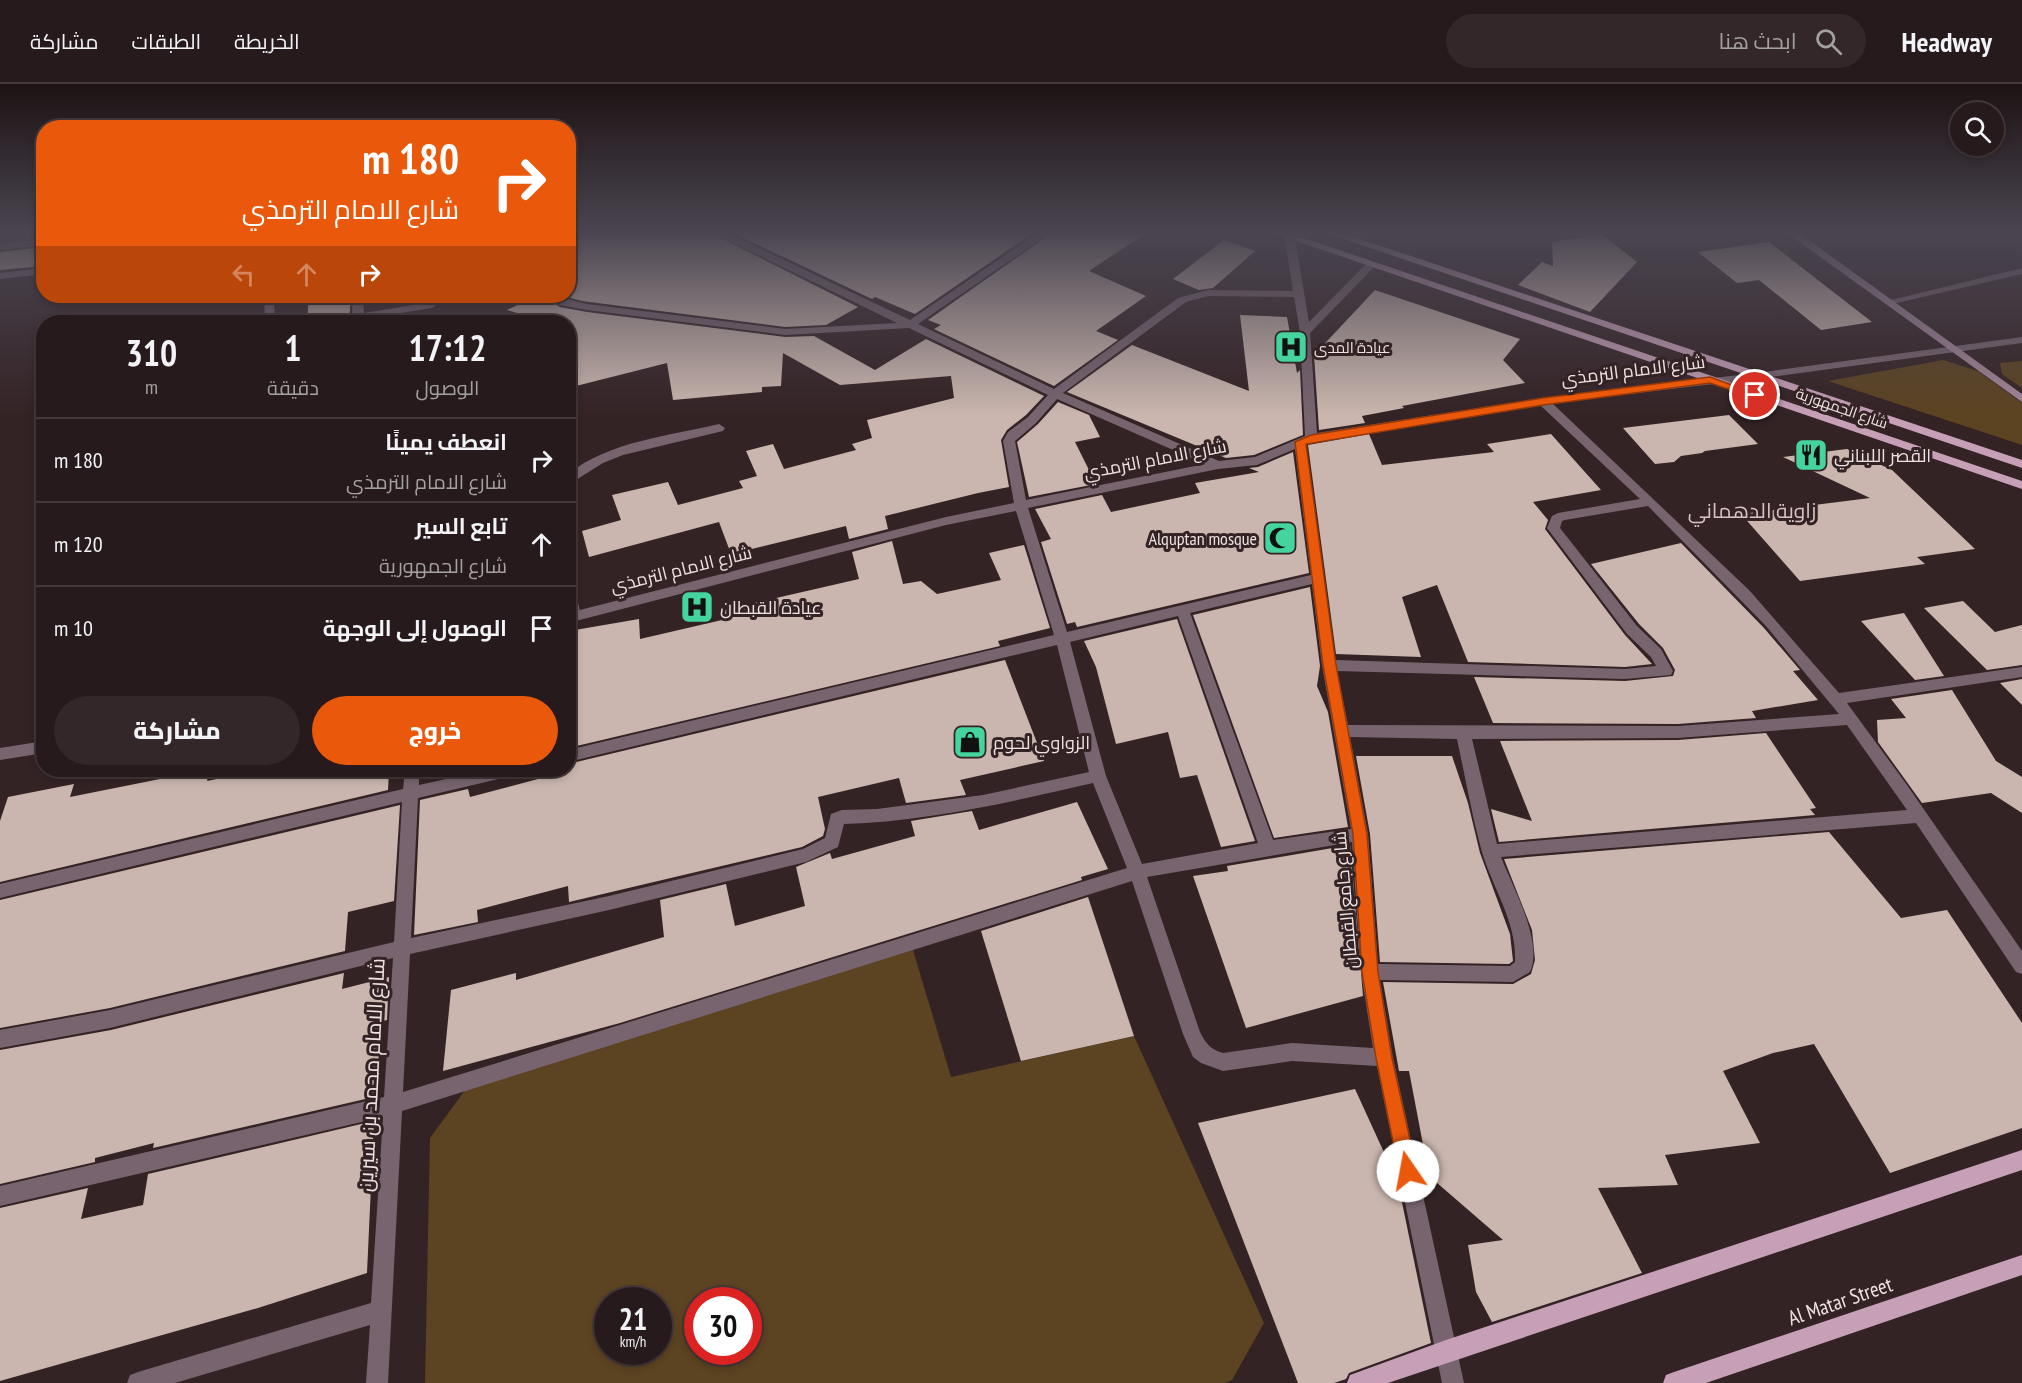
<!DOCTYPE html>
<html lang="ar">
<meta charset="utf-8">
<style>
:root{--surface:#271a1c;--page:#332729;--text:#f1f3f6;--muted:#a4a1a3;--line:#43383b;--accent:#ea580c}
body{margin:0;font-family:"PT Sans Narrow",Cairo,sans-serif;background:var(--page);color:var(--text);direction:rtl;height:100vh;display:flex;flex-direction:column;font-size:22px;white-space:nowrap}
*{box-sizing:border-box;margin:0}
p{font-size:20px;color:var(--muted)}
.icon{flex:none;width:33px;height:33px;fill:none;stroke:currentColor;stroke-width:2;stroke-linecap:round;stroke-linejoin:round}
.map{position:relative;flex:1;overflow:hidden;direction:ltr}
.panel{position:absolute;left:36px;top:231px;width:540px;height:462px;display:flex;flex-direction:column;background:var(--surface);border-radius:24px;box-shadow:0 3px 9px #0003,0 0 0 2px var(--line);direction:rtl}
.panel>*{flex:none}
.banner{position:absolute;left:36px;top:36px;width:540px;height:183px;border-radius:24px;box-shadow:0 3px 9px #0003,0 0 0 2px var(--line);direction:rtl;background:#ea580c;color:#fff;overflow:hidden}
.fabs{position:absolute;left:1950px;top:18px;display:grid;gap:12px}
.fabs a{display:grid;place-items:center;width:54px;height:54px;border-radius:50%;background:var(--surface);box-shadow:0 3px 9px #0003,0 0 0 2px var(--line);font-size:30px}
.speed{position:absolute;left:594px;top:1203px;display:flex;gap:12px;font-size:30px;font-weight:700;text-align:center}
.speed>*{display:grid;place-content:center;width:78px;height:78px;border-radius:50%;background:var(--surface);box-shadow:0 3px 9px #0003,0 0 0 2px var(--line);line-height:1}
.speed small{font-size:15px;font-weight:400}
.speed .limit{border:9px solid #d22;background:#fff;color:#111}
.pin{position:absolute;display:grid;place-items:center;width:51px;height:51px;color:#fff;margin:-26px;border:3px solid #fff;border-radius:50%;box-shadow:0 2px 6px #0007}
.me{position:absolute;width:66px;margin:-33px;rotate:348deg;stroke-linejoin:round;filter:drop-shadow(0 0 4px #0008)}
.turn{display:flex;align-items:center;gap:21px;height:126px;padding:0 18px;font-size:27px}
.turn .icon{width:78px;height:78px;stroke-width:2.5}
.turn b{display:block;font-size:42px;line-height:51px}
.lanes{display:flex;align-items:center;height:57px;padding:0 18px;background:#0003;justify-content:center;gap:30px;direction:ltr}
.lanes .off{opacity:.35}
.eta{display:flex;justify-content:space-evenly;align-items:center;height:102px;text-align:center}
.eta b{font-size:36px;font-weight:800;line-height:42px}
.action{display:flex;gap:12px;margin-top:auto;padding:12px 18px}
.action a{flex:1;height:69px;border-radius:36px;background:var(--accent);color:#fff;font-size:24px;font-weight:800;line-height:69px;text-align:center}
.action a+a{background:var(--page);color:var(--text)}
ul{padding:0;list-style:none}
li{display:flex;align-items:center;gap:18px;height:84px;padding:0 18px;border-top:2px solid var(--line)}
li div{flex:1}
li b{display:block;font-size:22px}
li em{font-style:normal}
header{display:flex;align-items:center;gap:36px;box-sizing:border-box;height:84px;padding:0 30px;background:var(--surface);border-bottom:2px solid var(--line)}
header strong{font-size:28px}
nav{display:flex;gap:33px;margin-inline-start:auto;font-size:21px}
.search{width:420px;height:54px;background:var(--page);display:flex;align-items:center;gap:15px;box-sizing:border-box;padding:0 21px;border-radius:33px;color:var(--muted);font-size:22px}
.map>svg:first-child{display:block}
</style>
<header>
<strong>Headway</strong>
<div class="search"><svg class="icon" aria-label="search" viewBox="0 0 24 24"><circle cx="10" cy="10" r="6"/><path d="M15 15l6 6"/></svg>ابحث هنا</div>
<nav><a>الخريطة</a><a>الطبقات</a><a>مشاركة</a></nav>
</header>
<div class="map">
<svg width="2022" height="1299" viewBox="0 0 2022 1299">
<rect width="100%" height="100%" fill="#342325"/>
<g fill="#5c4321" fill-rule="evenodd">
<polygon points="1943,276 1978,287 2022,319 2022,361 1828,297"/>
<polygon points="2022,277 2022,304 2002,290 2000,279"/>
<path d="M913 866 951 993 1134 952 1264 1239 1232 1296 1224 1299H425L430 1054 474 994ZM608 1216H658V1268H608ZM698 1216H748V1268H698Z"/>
</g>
<g fill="#cab6ae">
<polygon points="568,149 711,149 858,223 826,241 785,243 582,217 563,212 568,212"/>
<polygon points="733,149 1033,149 915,230 875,213 872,215"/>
<polygon points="1052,149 1146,149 1089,187 1146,212 1096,247 1118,256 1054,302 938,247 934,245 941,241 928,236"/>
<polygon points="1600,149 1637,178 1590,228 1518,201 1542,178 1553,182 1552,158"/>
<polygon points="1224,156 1255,167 1213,204 1199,206 1173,195"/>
<polygon points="1769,158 1872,238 1821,246 1759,196 1737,199 1698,168"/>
<polygon points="44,163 44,182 0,186 0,168"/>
<polygon points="1375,206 1520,255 1503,276 1525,299 1402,322 1404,324 1362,332 1365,339 1319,346 1314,271"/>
<polygon points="309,212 351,212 349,238 307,238"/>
<polygon points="537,212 543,212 560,223 587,228 785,253 814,252 875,286 926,255 1044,312 1026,331 1007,346 1001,356 1009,403 978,409 885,432 888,445 849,455 846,442 731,470 719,438 589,473 582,447 621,436 612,411 668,398 678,421 743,404 739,397 757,392 746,367 773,360 784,385 856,366 852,360 872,354 867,336 954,314 951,292 840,301 783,269 781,302 762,303 762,308 673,316 667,279 568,304 568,238 547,238 507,226"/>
<polygon points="1240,231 1287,233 1297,289 1300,286 1303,351 1254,371 1226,374 1067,308 1132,261 1249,307"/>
<polygon points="1058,318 1089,331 1100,353 1075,358 1096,400 1029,413 1017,358 1038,340"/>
<polygon points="1729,331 1758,360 1705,367 1702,369 1681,372 1674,378 1655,380 1623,344"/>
<polygon points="1369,350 1382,381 1494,368 1487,360 1551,350 1601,406 1533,418 1548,436 1545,445 1625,551 1652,580 1625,583 1468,578 1437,501 1402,513 1421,573 1336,570 1308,361"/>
<polygon points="1847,365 1892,386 1975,465 1917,473 1925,480 1800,497 1741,430 1870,414 1783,373"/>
<polygon points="1293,368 1309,489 1077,543 1075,538 1067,540 1041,458 1051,455 1035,425 1102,411 1111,428 1200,409 1195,399 1259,388 1249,384 1258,383"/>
<polygon points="892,457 903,500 921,497 937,510 1001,496 989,469 1024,461 1050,544 998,557 1000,562 568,664 568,619 575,617 575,546 639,535 640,555 722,536 720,527 859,495 852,468"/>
<polygon points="1681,459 1764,544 1800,586 1793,587 1818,616 1752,627 1756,634 1678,640 1493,639 1474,593 1625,597 1673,592 1675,586 1663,564 1639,540 1591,480"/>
<polygon points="1310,503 1320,582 1317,602 1328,628 1348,743 1274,754 1193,531"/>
<polygon points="1963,517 1995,548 2022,541 2022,581 1987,586 1924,524"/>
<polygon points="1904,529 1944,592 1915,596 1861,537"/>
<polygon points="1177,535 1255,757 1221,763 1197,691 1180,694 1168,648 1116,660 1096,583 1084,557"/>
<polygon points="1005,576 1044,677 960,696 966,711 906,719 899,694 818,713 825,745 823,752 802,763 569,818 568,802 477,826 478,838 414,851 420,716 468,705 470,713 568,687 568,680"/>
<polygon points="2022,595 2022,621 2000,599"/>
<polygon points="1952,606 1996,677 2022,693 2022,729 1991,709 1922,719 1878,658 1877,636 1906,634 1891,615"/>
<polygon points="1766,649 1816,724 1810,725 1815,731 1499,758 1491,725 1532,737 1500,657 1678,656"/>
<polygon points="1356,672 1452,672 1468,719 1480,769 1510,850 1513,877 1509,880 1380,878 1370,750"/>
<polygon points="205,686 210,686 207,697 260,686 389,686 388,706 0,798 0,737 8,713 74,700 70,713"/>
<polygon points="1077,718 1108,785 1081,793 1082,796 620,939 443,987 451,906 516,889 516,896 664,853 660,816 726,800 735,842 805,822 796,783 830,769 832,775 915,752 911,737 972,727 979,746"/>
<polygon points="400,721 394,817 348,828 345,867 110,924 0,944 0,816"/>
<polygon points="1829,748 1901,834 1947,826 2022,939 2022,1044 1890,1089 1814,960 1773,969 1723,987 1760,1059 1665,1071 1678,1101 1598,1104 1642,1189 1492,1238 1476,1208 1468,1161 1503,1156 1429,1092 1409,987 1399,987 1383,898 1513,900 1531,890 1535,876 1532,846 1504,775"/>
<polygon points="1350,761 1363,912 1246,944 1193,792 1228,787 1227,782"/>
<polygon points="1088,813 1134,952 1021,977 981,847"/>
<polygon points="344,889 342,905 389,893 387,936 383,937 374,1013 153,1064 154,1059 95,1074 95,1078 0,1100 0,966 111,946"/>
<polygon points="1355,1005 1398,1099 1431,1259 1349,1289 1346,1295 1334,1299 1298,1299 1198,1039"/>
<polygon points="374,1037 367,1189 258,1224 0,1297 0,1124 88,1104 81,1135 143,1121 148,1090"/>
</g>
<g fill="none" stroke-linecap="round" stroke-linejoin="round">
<g fill="#77646f" fill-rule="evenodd">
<polygon points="2022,184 2022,190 1888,221 1883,218"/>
<path d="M719 340 725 344 723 347 623 371 603 379 568 401V390C610 357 669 352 719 340Z"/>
<polygon points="568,500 575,505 581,532 574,537 568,534"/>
</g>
<g fill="#77646f" fill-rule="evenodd">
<path d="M713 149H727L910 236 1038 149H1050L918 240 1054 305 1178 214 1208 206 1293 207 1284 149H1294L1309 238 1367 179 1376 181 1310 249 1317 349 1543 314 1756 289 2022 253V259L1756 295 1552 319 1749 506 1839 609 2022 583V593L1847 619 1907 701 2022 867V890L2016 888 1916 739 1501 773C1512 802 1544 858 1530 888L1513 898 1380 896 1393 974 1464 1299H1442L1377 982 1292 977 1223 987 1201 979 1193 973 1183 950 1132 797 402 1027 388 1299H366L370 1241 175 1299H127L130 1291 138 1288 371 1219 383 1033 0 1122V1102L384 1013 393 874 110 944 0 964V946L110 926 394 858 402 718 0 814V800L403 705 405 686H419V701L487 686H518L516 690 511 692 418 714 411 854 609 812 803 765 825 754 831 730 842 726 877 725 983 711 1089 688 1057 561 568 678V666L1054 551 1016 427 946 441 568 539V529L946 433 1014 419 1003 357 1008 348 1028 333 1048 311 909 244 785 251 587 226 560 221 545 212C559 211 573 217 587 220L785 245 897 239ZM1208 212 1294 213 1300 248 1305 352 1255 373 1219 377 1063 309 1186 218ZM1057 315 1205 380 1026 416 1015 357 1036 339ZM1540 321 1640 415 1558 429 1552 432 1547 444 1627 550 1651 573 1656 582 1625 585 1335 576 1306 360 1314 357ZM1295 365 1311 491 1067 548 1028 424 1218 385 1257 381ZM1648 422 1766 542 1839 630 1678 642 1348 641 1337 587 1625 595 1671 591 1673 587 1661 565 1637 542 1560 444 1562 437 1565 436ZM1312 500 1322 581 1351 745 1273 756 1190 529ZM1178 532 1258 759 1142 780 1106 692 1070 558ZM1847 641 1907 726 1497 760 1472 655 1678 654ZM1350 653 1457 655C1465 692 1472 732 1482 768 1493 805 1517 838 1515 878L1510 882 1378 880 1368 750ZM1093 699 1127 784 403 1008 410 870 609 826 806 778 838 763 844 740C929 737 1011 718 1093 699ZM1352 758 1361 888 1373 964 1292 959 1223 969C1210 965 1206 960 1200 948L1147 793Z"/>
<polygon points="44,155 44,161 0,166 0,160"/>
<polygon points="44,184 44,190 0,195 0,189"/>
<polygon points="264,212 274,212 275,238 265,238"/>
<polygon points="353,212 363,212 364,229 425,219 429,212 439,212 438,219 432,224 362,235 352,229"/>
<polygon points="44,657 44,669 0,676 0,664"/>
</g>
<polygon fill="#a48698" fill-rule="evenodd" points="1787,149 1799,149 2022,310 2022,318"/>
<g fill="#c7a0b7" fill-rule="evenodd">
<polygon points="1273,149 1289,149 2022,397 2022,405"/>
<polygon points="1326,149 1342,149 2022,376 2022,384"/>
<polygon points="2022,1066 2022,1086 1388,1299 1347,1299 1350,1291 1446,1256"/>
<polygon points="2022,1171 2022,1191 1706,1299 1663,1299 1666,1291 1674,1288"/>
</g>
</g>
<linearGradient id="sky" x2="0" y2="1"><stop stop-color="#1d1314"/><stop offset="0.45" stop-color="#4a4551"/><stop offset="1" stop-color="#4a4551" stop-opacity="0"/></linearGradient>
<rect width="2022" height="331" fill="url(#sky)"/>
<polygon fill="#ea580c" stroke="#983908" stroke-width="1.5" points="1710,293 1760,311 1755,314 1710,299 1543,321 1306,360 1336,581 1367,750 1378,888 1392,974 1417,1087 1414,1093 1408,1096 1402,1093 1399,1087 1376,974 1362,888 1353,750 1323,581 1295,358 1311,351 1543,314"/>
<defs>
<symbol id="hospital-square" viewBox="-11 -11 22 22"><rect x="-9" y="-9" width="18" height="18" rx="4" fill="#46d49e" stroke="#342325"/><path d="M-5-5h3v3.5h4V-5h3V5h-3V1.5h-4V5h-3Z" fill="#111"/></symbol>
<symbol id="restaurant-square" viewBox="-11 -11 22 22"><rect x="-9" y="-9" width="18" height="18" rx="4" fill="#46d49e" stroke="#342325"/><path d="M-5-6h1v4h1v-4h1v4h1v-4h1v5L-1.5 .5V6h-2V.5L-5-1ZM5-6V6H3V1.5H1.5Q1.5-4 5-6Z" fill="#111"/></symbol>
<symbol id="mosque-square" viewBox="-11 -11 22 22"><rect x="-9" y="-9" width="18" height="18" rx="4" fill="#46d49e" stroke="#342325"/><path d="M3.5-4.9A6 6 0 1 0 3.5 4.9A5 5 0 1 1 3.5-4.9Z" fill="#111"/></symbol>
<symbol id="shop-square" viewBox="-11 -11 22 22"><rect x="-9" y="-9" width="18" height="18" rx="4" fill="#46d49e" stroke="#342325"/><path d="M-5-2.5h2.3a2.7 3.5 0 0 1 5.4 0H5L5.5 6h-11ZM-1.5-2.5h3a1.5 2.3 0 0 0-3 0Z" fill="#111"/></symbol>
</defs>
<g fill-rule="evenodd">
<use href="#hospital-square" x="1272" y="244" width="38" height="38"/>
<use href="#restaurant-square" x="1792" y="352" width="38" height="38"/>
<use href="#mosque-square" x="1261" y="435" width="38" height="38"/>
<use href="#hospital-square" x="678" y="504" width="38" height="38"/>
<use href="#shop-square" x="951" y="639" width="38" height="38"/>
</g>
<g text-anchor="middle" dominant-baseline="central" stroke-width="6" stroke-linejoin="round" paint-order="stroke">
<g font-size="15" fill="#ede1e2" stroke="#342325" text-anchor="start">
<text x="1314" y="263">عيادة المدى</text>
</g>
<g font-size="15" fill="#ede1e2" stroke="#342325">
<text transform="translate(1842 324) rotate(19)">شارع الجمهورية</text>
</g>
<g font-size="18" fill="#ede1e2" stroke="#342325">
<text transform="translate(1633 286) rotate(-7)">شارع الامام الترمذي</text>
<text transform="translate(1155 375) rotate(-11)">شارع الامام الترمذي</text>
<text transform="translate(681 485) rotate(-14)">شارع الامام الترمذي</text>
<text transform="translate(1345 816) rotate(-95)">شارع جامع القبطان</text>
</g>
<g font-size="18" fill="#ede1e2" stroke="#342325" text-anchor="start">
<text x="1834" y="371">القصر اللبناني</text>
<text x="1257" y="454" text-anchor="end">Alquptan mosque</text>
<text x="720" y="523">عيادة القبطان</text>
<text x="993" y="658">الزواوي لحوم</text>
</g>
<g font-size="21" fill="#d7c1c2" stroke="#342325">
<text x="1752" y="426">زاوية الدهماني</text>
</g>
<g font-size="21" fill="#ede1e2" stroke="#342325">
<text transform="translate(371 991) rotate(-87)">شارع الامام محمد بن سيرين</text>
<text transform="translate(1840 1217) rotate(-19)">Al Matar Street</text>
</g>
</g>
</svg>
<div class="fabs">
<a><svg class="icon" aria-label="search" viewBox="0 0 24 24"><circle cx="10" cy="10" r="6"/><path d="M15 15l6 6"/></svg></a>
</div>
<div class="speed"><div>21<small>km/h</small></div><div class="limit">30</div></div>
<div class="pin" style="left:1755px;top:311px;background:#d93025"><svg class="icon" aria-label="arrive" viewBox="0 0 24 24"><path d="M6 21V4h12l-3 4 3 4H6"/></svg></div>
<svg class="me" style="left:1408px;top:1087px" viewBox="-20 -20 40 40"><circle r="19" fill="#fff"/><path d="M0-13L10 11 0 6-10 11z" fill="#ea580c"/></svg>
<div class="banner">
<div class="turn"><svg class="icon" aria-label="right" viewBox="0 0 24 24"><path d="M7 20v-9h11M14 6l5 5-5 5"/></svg><div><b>180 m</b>شارع الامام الترمذي</div></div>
<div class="lanes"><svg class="icon off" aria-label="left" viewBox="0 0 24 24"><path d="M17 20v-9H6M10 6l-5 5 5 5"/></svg><svg class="icon off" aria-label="ahead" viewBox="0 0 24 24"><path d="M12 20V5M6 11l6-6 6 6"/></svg><svg class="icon" aria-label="right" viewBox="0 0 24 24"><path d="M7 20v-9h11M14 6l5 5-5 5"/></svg></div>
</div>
<section class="panel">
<div class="eta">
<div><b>17:12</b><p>الوصول</p></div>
<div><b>1</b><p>دقيقة</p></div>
<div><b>310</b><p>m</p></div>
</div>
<ul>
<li><svg class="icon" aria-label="right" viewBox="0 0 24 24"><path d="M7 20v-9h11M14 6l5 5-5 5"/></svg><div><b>انعطف يمينًا</b><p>شارع الامام الترمذي</p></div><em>180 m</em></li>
<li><svg class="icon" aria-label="ahead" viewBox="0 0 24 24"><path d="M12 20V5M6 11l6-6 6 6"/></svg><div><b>تابع السير</b><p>شارع الجمهورية</p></div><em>120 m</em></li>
<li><svg class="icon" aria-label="arrive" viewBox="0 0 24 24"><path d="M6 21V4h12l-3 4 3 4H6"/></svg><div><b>الوصول إلى الوجهة</b></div><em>10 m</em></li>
</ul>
<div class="action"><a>خروج</a><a>مشاركة</a></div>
</section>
</div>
